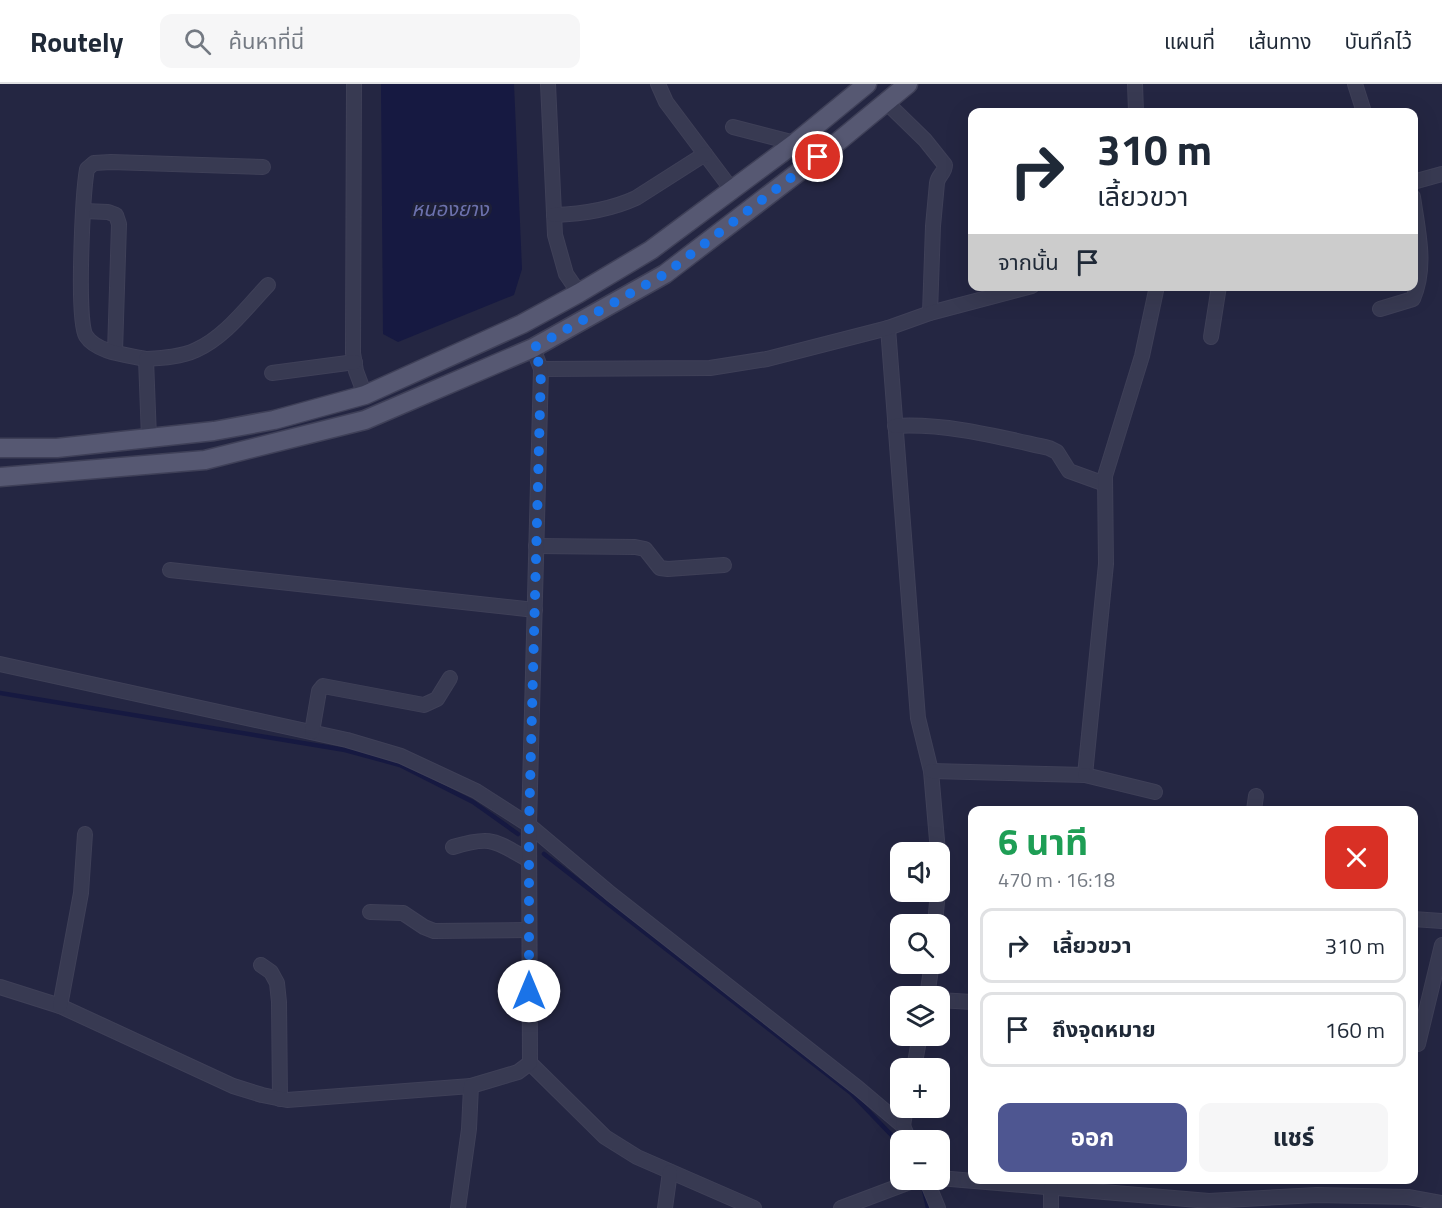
<!DOCTYPE html>
<html lang="th">
<meta charset="utf-8">
<style>
:root{--surface:#fff;--page:#f6f6f7;--text:#1f2937;--muted:#747a83;--line:#e0e1e3;--accent:#4e5691}
body{margin:0;font-family:"Titillium Web","Noto Sans Thai",sans-serif;background:var(--page);color:var(--text);height:100vh;display:flex;flex-direction:column;font-size:22px;white-space:nowrap}
*{box-sizing:border-box;margin:0}
p{font-size:20px;color:var(--muted)}
.icon{flex:none;width:33px;height:33px;fill:none;stroke:currentColor;stroke-width:2;stroke-linecap:round;stroke-linejoin:round}
.map{position:relative;flex:1;overflow:hidden}
.sheet{position:absolute;left:968px;top:722px;width:450px;height:378px;display:flex;flex-direction:column;background:var(--surface);border-radius:12px;box-shadow:0 6px 24px #0002}
.sheet>*{flex:none}
.banner{position:absolute;left:968px;top:24px;width:450px;height:183px;border-radius:12px;box-shadow:0 6px 24px #0002;background:#fff;color:var(--text);overflow:hidden}
.controls{position:absolute;left:890px;top:758px;display:grid;gap:12px}
.controls a{display:grid;place-items:center;width:60px;height:60px;border-radius:12px;background:var(--surface);box-shadow:0 6px 24px #0002;font-size:30px}
.pin{position:absolute;display:grid;place-items:center;width:51px;height:51px;color:#fff;margin:-26px;border:3px solid #fff;border-radius:50%;box-shadow:0 2px 6px #0007}
.me{position:absolute;width:66px;margin:-33px;rotate:0deg;stroke-linejoin:round;filter:drop-shadow(0 0 4px #0008)}
.turn{display:flex;align-items:center;gap:21px;height:126px;padding:0 30px;font-size:27px}
.turn .icon{width:78px;height:78px;stroke-width:2.5}
.turn b{display:block;font-size:42px;line-height:51px}
.then{display:flex;align-items:center;height:57px;padding:0 30px;background:#0003;gap:12px;font-size:22px}
.round{display:grid;place-items:center;flex:none;width:63px;height:63px;border-radius:12px;background:var(--page)}
.head{display:flex;align-items:center;justify-content:space-between;height:102px;padding:0 30px}
h1{font-size:36px;font-weight:700;line-height:45px;color:#1e9e55}
.cta{display:flex;gap:12px;margin-top:auto;padding:12px 30px}
.cta a{flex:1;height:69px;border-radius:12px;background:var(--accent);color:#fff;font-size:24px;font-weight:700;line-height:69px;text-align:center}
.cta a+a{background:var(--page);color:var(--text)}
ul{padding:0;list-style:none}
li{display:flex;align-items:center;gap:18px;height:75px;margin:0 12px 9px;padding:0 18px;border:3px solid var(--line);border-radius:12px}
li div{flex:1}
li b{display:block;font-size:22px}
li em{font-style:normal}
header{display:flex;align-items:center;gap:36px;box-sizing:border-box;height:84px;padding:0 30px;background:var(--surface);border-bottom:2px solid var(--line)}
header strong{font-size:28px}
nav{display:flex;gap:33px;margin-inline-start:auto;font-size:21px}
.search{width:420px;height:54px;background:var(--page);display:flex;align-items:center;gap:15px;box-sizing:border-box;padding:0 21px;border-radius:12px;color:var(--muted);font-size:22px}
.map>svg:first-child{display:block}
</style>
<header>
<strong>Routely</strong>
<div class="search"><svg class="icon" aria-label="search" viewBox="0 0 24 24"><circle cx="10" cy="10" r="6"/><path d="M15 15l6 6"/></svg>ค้นหาที่นี่</div>
<nav><a>แผนที่</a><a>เส้นทาง</a><a>บันทึกไว้</a></nav>
</header>
<div class="map">
<svg width="1442" height="1124" viewBox="0 0 1442 1124">
<rect width="100%" height="100%" fill="#242642"/>
<polygon fill="#161941" points="381,0 514,0 522,185 514,211 398,258 383,250"/>
<g fill="none" stroke-linecap="round" stroke-linejoin="round">
<g stroke="#161941" stroke-width="4.5">
<polyline points="0,609 345,666 400,681 473,718 518,750"/>
<polyline points="544,770 851,1009 900,1060"/>
<polyline points="924,1106 928,1124"/>
</g>
<defs>
<g id="minor">
<polyline points="354,0 353,269 356,287 365,311"/>
<polyline points="548,0 555,151 566,190 579,209"/>
<polyline points="658,0 666,18 732,106"/>
<polyline points="1135,0 1136,28"/>
<polyline points="1355,0 1364,28"/>
<path d="M886 18 925 56 945 81C945 89 938 91 937 99L933 142 930 229"/>
<polyline points="733,43 795,59"/>
<polyline points="1413,98 1442,90"/>
<polyline points="84,127 108,128 116,131 119,140 115,268"/>
<path d="M554 131C584 130 610 126 636 114L705 70"/>
<path d="M1380 225 1413 215C1427 182 1418 148 1413 113"/>
<polyline points="888,244 918,634 931,687 938,768"/>
<polyline points="1211,253 1219,202"/>
<path d="M146 275C128 271 97 269 86 252 76 236 83 108 87 85L94 79 111 78 263 83"/>
<polyline points="541,285 710,284 767,275 888,244 930,229 1032,202"/>
<polyline points="272,289 355,278"/>
<path d="M895 342C947 339 999 353 1049 364L1057 368 1069 387 1105 400"/>
<path d="M149 354 146 275C162 274 181 273 196 266 225 253 246 224 268 201"/>
<polyline points="536,462 635,463 645,465 660,484 668,485 724,481"/>
<polyline points="170,486 535,526"/>
<polyline points="0,580 347,656 401,672 476,707 529,741 611,810 858,1004 903,1042 909,1056"/>
<polyline points="312,648 319,607 323,602 424,621 437,615 450,594"/>
<polyline points="931,687 1085,691 1106,480 1105,392 1142,272 1157,202"/>
<polyline points="1085,691 1155,708"/>
<polyline points="1254,726 1256,712"/>
<path d="M453 763C493 751 494 757 529 776"/>
<polyline points="939,781 939,796"/>
<polyline points="370,828 403,829 424,843 434,847 529,846"/>
<polyline points="1413,835 1442,837"/>
<polyline points="935,840 938,807"/>
<polyline points="261,881 271,888 277,899 279,918 280,1015"/>
<polyline points="0,903 60,922 233,1002 262,1011 287,1016 471,1002"/>
<polyline points="927,912 932,879"/>
<polyline points="939,916 972,918"/>
<polyline points="60,922 81,809 85,750"/>
<polyline points="1418,960 1442,861"/>
<polyline points="530,979 605,1053 637,1073 754,1124"/>
<polyline points="914,984 920,951"/>
<polyline points="903,1042 906,1023"/>
<polyline points="939,1094 1209,1117 1317,1111 1408,1113 1442,1119"/>
<polyline points="926,1095 938,1124"/>
<polyline points="1051,1104 1051,1124"/>
<polyline points="458,1124 469,1045 471,1002 518,988 530,979 529,741 541,285 533,264"/>
<polyline points="665,1124 670,1088"/>
<polyline points="841,1124 918,1095"/>
</g>
<g id="major">
<polyline points="0,364 57,364 214,347 274,336 365,311 522,240 579,209 651,166 795,59 867,0"/>
<polyline points="0,393 205,376 365,336 533,264 665,190 834,61 908,0"/>
</g>
</defs>
<use href="#minor" stroke="#3f4058" stroke-width="16"/>
<use href="#major" stroke="#3f4058" stroke-width="21"/>
<use href="#minor" stroke="#383a52" stroke-width="14"/>
<use href="#major" stroke="#565872" stroke-width="18"/>
</g>
<g fill="none" stroke-linecap="round" stroke-linejoin="round">
<polyline stroke="#1a73e8" stroke-width="10" stroke-dasharray="0 18" points="529,907 529,741 541,285 533,264 665,190 818,73"/>
</g>
<g text-anchor="middle" dominant-baseline="central" stroke-width="6" stroke-linejoin="round" paint-order="stroke">
<g font-size="20" font-style="italic" fill="#6c71ad" stroke="#1d1f37">
<text x="450" y="124">หนองยาง</text>
</g>
</g>
</svg>
<div class="controls">
<a><svg class="icon" aria-label="sound" viewBox="0 0 24 24"><path d="M4 9h4l5-4v14l-5-4H4zM17 9q2 3 0 6"/></svg></a>
<a><svg class="icon" aria-label="search" viewBox="0 0 24 24"><circle cx="10" cy="10" r="6"/><path d="M15 15l6 6"/></svg></a>
<a><svg class="icon" aria-label="layers" viewBox="0 0 24 24"><path d="M12 4l9 5-9 5-9-5zM3 14l9 5 9-5"/></svg></a>
<a>+</a>
<a>−</a>
</div>
<div class="pin" style="left:818px;top:73px;background:#d93025"><svg class="icon" aria-label="arrive" viewBox="0 0 24 24"><path d="M6 21V4h12l-3 4 3 4H6"/></svg></div>
<svg class="me" style="left:529px;top:907px" viewBox="-20 -20 40 40"><circle r="19" fill="#fff"/><path d="M0-13L10 11 0 6-10 11z" fill="#1a73e8"/></svg>
<div class="banner">
<div class="turn"><svg class="icon" aria-label="right" viewBox="0 0 24 24"><path d="M7 20v-9h11M14 6l5 5-5 5"/></svg><div><b>310 m</b>เลี้ยวขวา</div></div>
<div class="then">จากนั้น<svg class="icon" aria-label="arrive" viewBox="0 0 24 24"><path d="M6 21V4h12l-3 4 3 4H6"/></svg></div>
</div>
<section class="sheet">
<div class="head"><div><h1>6 นาที</h1><p>470 m · 16:18</p></div><a class="round" style="background:#d93025;color:#fff"><svg class="icon" aria-label="close" viewBox="0 0 24 24"><path d="M6 6l12 12M18 6L6 18"/></svg></a></div>
<ul>
<li><svg class="icon" aria-label="right" viewBox="0 0 24 24"><path d="M7 20v-9h11M14 6l5 5-5 5"/></svg><div><b>เลี้ยวขวา</b></div><em>310 m</em></li>
<li><svg class="icon" aria-label="arrive" viewBox="0 0 24 24"><path d="M6 21V4h12l-3 4 3 4H6"/></svg><div><b>ถึงจุดหมาย</b></div><em>160 m</em></li>
</ul>
<div class="cta"><a>ออก</a><a>แชร์</a></div>
</section>
</div>
